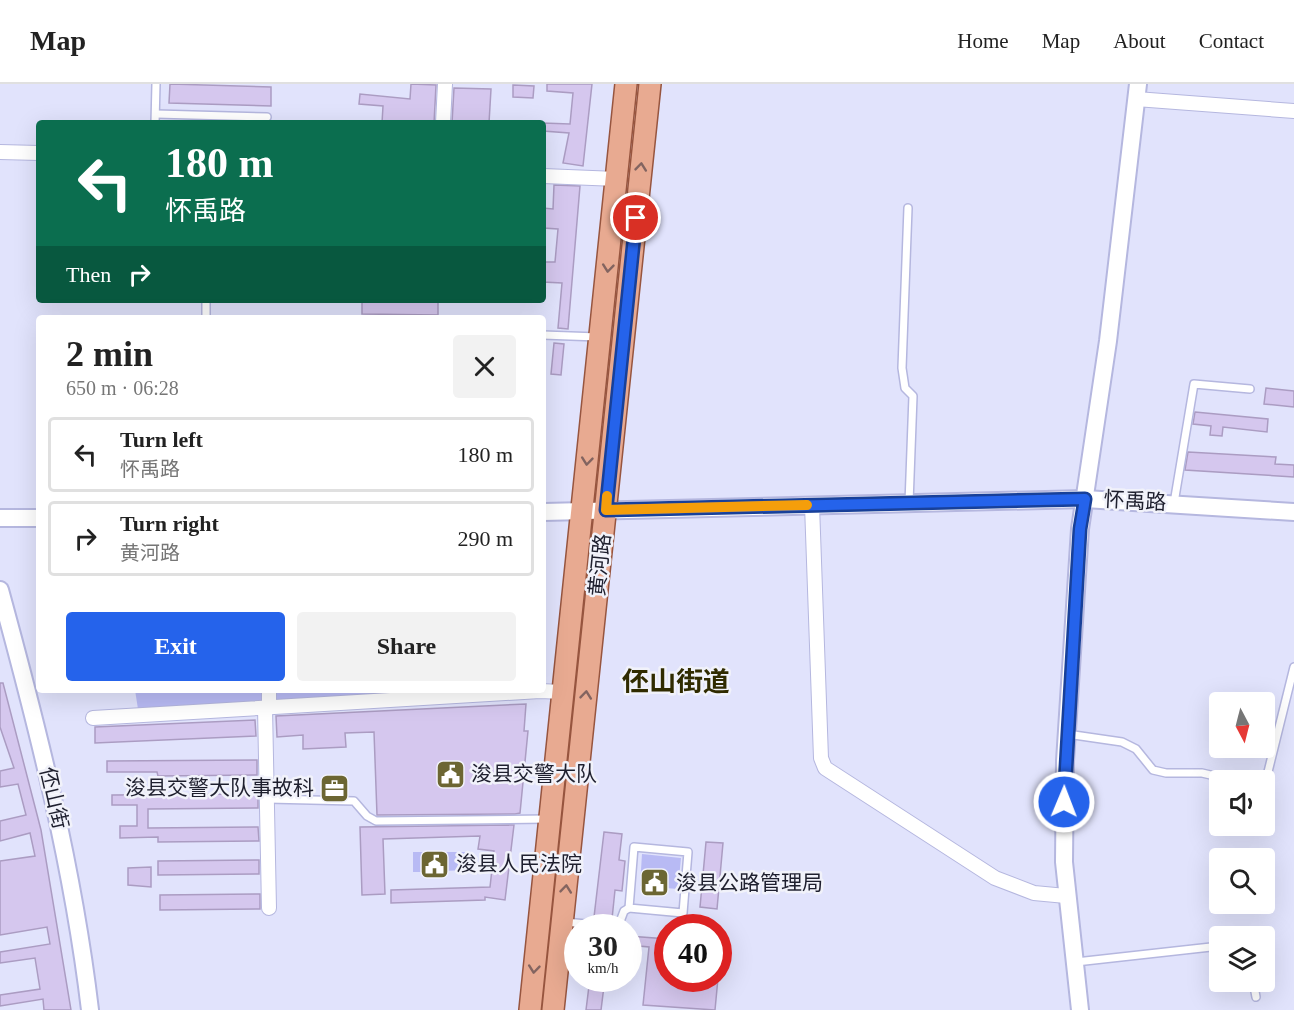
<!DOCTYPE html>
<meta charset="utf-8">
<style>
:root{--surface:#fff;--page:#f2f2f2;--text:#222;--muted:#767676;--line:#e0e0e0;--accent:#2563eb}
body{margin:0;font-family:"Times New Roman","Noto Sans SC",serif;background:var(--page);color:var(--text);height:100vh;display:flex;flex-direction:column;font-size:22px;white-space:nowrap}
*{box-sizing:border-box;margin:0}
p{font-size:20px;color:var(--muted)}
.icon{flex:none;width:33px;height:33px;fill:none;stroke:currentColor;stroke-width:2;stroke-linecap:round;stroke-linejoin:round}
.map{position:relative;flex:1;overflow:hidden}
.sheet{position:absolute;left:36px;top:231px;width:510px;height:378px;display:flex;flex-direction:column;background:var(--surface);border-radius:6px;box-shadow:0 6px 24px #0002}
.sheet>*{flex:none}
.hud{position:absolute;left:36px;top:36px;width:510px;height:183px;border-radius:6px;box-shadow:0 6px 24px #0002;background:#0b6e4f;color:#fff;overflow:hidden}
.needle{width:39px;rotate:173deg}
.tools{position:absolute;left:1209px;top:608px;display:grid;gap:12px}
.tools a{display:grid;place-items:center;width:66px;height:66px;border-radius:6px;background:var(--surface);box-shadow:0 6px 24px #0002;font-size:30px}
.speed{position:absolute;left:564px;top:830px;display:flex;gap:12px;font-size:30px;font-weight:700;text-align:center}
.speed>*{display:grid;place-content:center;width:78px;height:78px;border-radius:50%;background:var(--surface);box-shadow:0 6px 24px #0002;line-height:1}
.speed small{font-size:15px;font-weight:400}
.speed .limit{border:9px solid #d22;background:#fff;color:#111}
.pin{position:absolute;display:grid;place-items:center;width:51px;height:51px;color:#fff;margin:-26px;border:3px solid #fff;border-radius:50%;box-shadow:0 2px 6px #0007}
.me{position:absolute;width:66px;margin:-33px;rotate:1deg;stroke-linejoin:round;filter:drop-shadow(0 0 4px #0008)}
.turn{display:flex;align-items:center;gap:21px;height:126px;padding:0 30px;font-size:27px}
.turn .icon{width:78px;height:78px;stroke-width:2.5}
.turn b{display:block;font-size:42px;line-height:51px}
.then{display:flex;align-items:center;height:57px;padding:0 30px;background:#0003;gap:12px;font-size:22px}
.round{display:grid;place-items:center;flex:none;width:63px;height:63px;border-radius:6px;background:var(--page)}
.overview{display:flex;align-items:center;justify-content:space-between;height:102px;padding:0 30px}
h1{font-size:36px;font-weight:700;line-height:45px}
.action{display:flex;gap:12px;margin-top:auto;padding:12px 30px}
.action a{flex:1;height:69px;border-radius:6px;background:var(--accent);color:#fff;font-size:24px;font-weight:700;line-height:69px;text-align:center}
.action a+a{background:var(--page);color:var(--text)}
ul{padding:0;list-style:none}
li{display:flex;align-items:center;gap:18px;height:75px;margin:0 12px 9px;padding:0 18px;border:3px solid var(--line);border-radius:6px}
li div{flex:1}
li b{display:block;font-size:22px}
li em{font-style:normal}
header{display:flex;align-items:center;gap:36px;box-sizing:border-box;height:84px;padding:0 30px;background:var(--surface);border-bottom:2px solid var(--line)}
header strong{font-size:28px}
nav{display:flex;gap:33px;margin-inline-start:auto;font-size:21px}
.map>svg:first-child{display:block}
</style>
<header>
<strong>Map</strong>
<nav><a>Home</a><a>Map</a><a>About</a><a>Contact</a></nav>
</header>
<div class="map">
<svg width="1294" height="926" viewBox="0 0 1294 926">
<rect width="100%" height="100%" fill="#e1e3fc"/>
<g fill="#b8baf4">
<polygon points="135,606 441,606 138,625"/>
<polygon points="413,768 437,768 438,788 413,788"/>
<polygon points="441,768 467,768 468,786 441,787"/>
<polygon points="642,770 681,774 678,805 640,802"/>
</g>
<g fill="#d5c7ee" stroke="#ab9cc2" stroke-width="1.5">
<polygon points="170,0 271,3 271,22 169,19"/>
<polygon points="411,0 436,1 434,39 382,39 383,22 359,20 360,10 410,15"/>
<polygon points="547,0 592,0 583,82 563,79 569,49 543,47 543,39 570,40 573,9 547,7"/>
<polygon points="513,1 534,2 533,14 513,13"/>
<polygon points="454,4 491,5 489,39 452,39"/>
<polygon points="554,101 580,102 568,245 558,244 562,199 543,198 543,178 555,178 558,145 543,144 543,124 553,125"/>
<polygon points="362,216 438,216 438,231 362,230"/>
<polygon points="554,259 564,260 561,291 551,290"/>
<polygon points="1266,304 1294,307 1294,323 1264,320"/>
<polygon points="1195,328 1268,335 1267,348 1223,343 1222,352 1210,351 1211,342 1193,340"/>
<polygon points="1188,368 1276,373 1275,380 1294,381 1294,393 1185,386"/>
<polygon points="0,599 3,599 41,746 71,926 44,926 43,915 0,922 0,911 40,905 35,874 0,879 0,868 50,860 47,843 0,851 0,777 35,772 30,749 0,757 0,737 26,731 18,700 0,703 0,687 14,684 0,643"/>
<polygon points="526,620 524,647 528,647 520,729 515,730 377,731 374,648 345,649 346,663 303,665 303,651 277,653 276,632"/>
<polygon points="255,636 256,652 95,659 95,643"/>
<polygon points="257,676 257,691 158,692 157,688 107,688 107,677"/>
<polygon points="258,710 258,724 148,725 148,744 258,743 259,757 158,758 158,753 120,754 120,742 137,742 137,721 112,721 112,711"/>
<polygon points="514,741 505,816 485,813 485,816 391,819 391,806 490,803 494,767 478,765 480,752 383,755 385,810 362,811 360,743"/>
<polygon points="604,748 622,750 619,776 625,777 622,807 615,806 612,835 594,833"/>
<polygon points="706,758 723,759 717,825 700,823"/>
<polygon points="259,776 259,790 158,791 158,777"/>
<polygon points="151,783 151,803 128,801 128,784"/>
<polygon points="260,810 260,825 160,826 160,811"/>
<polygon points="628,852 668,855 668,894 718,894 715,926 643,921 649,863 628,861"/>
<polygon points="590,894 605,894 601,926 586,926"/>
</g>
<g fill="none" stroke-linecap="round" stroke-linejoin="round">
<defs>
<g id="service">
<polyline points="156,30 267,33"/>
<polyline points="155,39 156,0"/>
<polyline points="908,124 902,284 905,304 913,312 909,419"/>
<polyline points="206,234 206,216"/>
<polyline points="543,251 598,253"/>
<polyline points="1174,419 1194,300 1250,305"/>
<polyline points="1067,650 1122,658 1136,665 1153,686 1166,689 1202,689 1232,696"/>
<polyline points="1264,704 1294,583"/>
<polyline points="268,715 354,717 367,732 376,737 547,735"/>
<polygon points="634,763 688,768 683,829 629,824"/>
<polyline points="565,838 618,843 624,827 629,824"/>
<polyline points="1076,878 1220,862"/>
<polyline points="1253,897 1256,913"/>
</g>
<g id="minor">
<polyline points="1136,15 1294,27"/>
<polyline points="443,39 445,0"/>
<polyline points="0,68 39,69"/>
<polyline points="543,92 617,95"/>
<polyline points="812,421 821,674 825,684 995,794 1034,809 1066,812"/>
<polyline points="269,606 269,623"/>
<polyline points="265,624 269,824"/>
<polyline points="93,634 540,607 563,608"/>
</g>
<g id="tertiary">
<polyline points="543,428 1085,415 1294,428"/>
<polyline points="0,434 39,434"/>
<path d="M0 506C38 645 73 783 90 926"/>
<polyline points="1080,926 1064,778 1065,677 1080,445 1108,257 1138,0"/>
</g>
<g id="primary">
<polyline points="530,926 626,0"/>
<polyline points="553,926 650,0"/>
</g>
</defs>
<use href="#service" stroke="#b5b7df" stroke-width="10"/>
<use href="#minor" stroke="#b5b7df" stroke-width="16"/>
<use href="#tertiary" stroke="#b5b7df" stroke-width="20"/>
<use href="#primary" stroke="#97553f" stroke-width="24"/>
<use href="#service" stroke="#fff" stroke-width="7"/>
<use href="#minor" stroke="#fff" stroke-width="14"/>
<use href="#tertiary" stroke="#fff" stroke-width="16"/>
<use href="#primary" stroke="#e8aa91" stroke-width="21"/>
</g>
<defs><path id="oneway-chevron" d="M-2-3.5L2.5 0L-2 3.5" fill="none" stroke-width="1.6" stroke-linecap="round" stroke-linejoin="round" transform="scale(1.5)"/></defs>
<g stroke="#836460">
<use href="#oneway-chevron" transform="translate(641 83) rotate(-84)"/>
<use href="#oneway-chevron" transform="translate(608 184) rotate(96)"/>
<use href="#oneway-chevron" transform="translate(587 377) rotate(96)"/>
<use href="#oneway-chevron" transform="translate(586 611) rotate(-84)"/>
<use href="#oneway-chevron" transform="translate(566 805) rotate(-84)"/>
<use href="#oneway-chevron" transform="translate(534 885) rotate(96)"/>
</g>
<g fill="none" stroke-linecap="round" stroke-linejoin="round">
<defs>
<polyline id="route" points="636,134 606,426 1085,415 1080,445 1064,718"/>
</defs>
<use href="#route" stroke="#184099" stroke-width="15"/>
<use href="#route" stroke="#2563eb" stroke-width="10"/>
<polyline stroke="#f59e0b" stroke-width="10" points="607,412 606,426 807,421"/>
</g>
<defs>
<symbol id="civic-square" viewBox="-11 -11 22 22"><rect x="-9" y="-9" width="18" height="18" rx="4" fill="#6c6632" stroke="#f1f2fa"/><path d="M-.6-6.5H3V-4.5H.6V-3L4-1V1h2V6H-6V1h2V-1L-.6-3ZM-1.2 2.5V6h2.4V2.5Z" fill="#fff"/></symbol>
<symbol id="office-square" viewBox="-11 -11 22 22"><rect x="-9" y="-9" width="18" height="18" rx="4" fill="#6c6632" stroke="#f1f2fa"/><path d="M-6-3h4V-5.5h4V-3h4V5H-6ZM-1-4.5V-3h2v-1.5ZM-6 0V1H6V0Z" fill="#fff"/></symbol>
</defs>
<g fill-rule="evenodd">
<use href="#civic-square" x="434" y="674" width="33" height="33"/>
<use href="#office-square" x="318" y="688" width="33" height="33"/>
<use href="#civic-square" x="418" y="764" width="33" height="33"/>
<use href="#civic-square" x="638" y="782" width="33" height="33"/>
</g>
<g text-anchor="middle" dominant-baseline="central" stroke-width="5" stroke-linejoin="round" paint-order="stroke">
<g font-size="21" fill="#1e1f2e" stroke="#f1f2fa">
<text transform="translate(1135 417) rotate(3)">怀禹路</text>
<text transform="translate(600 481) rotate(-84)">黄河路</text>
<text transform="translate(54 714) rotate(77)">伾山街</text>
</g>
<g font-size="21" fill="#1e1f2e" stroke="#f1f2fa" text-anchor="start">
<text x="471" y="690">浚县交警大队</text>
<text x="314" y="704" text-anchor="end">浚县交警大队事故科</text>
<text x="456" y="780">浚县人民法院</text>
<text x="676" y="799">浚县公路管理局</text>
</g>
<g font-size="27" font-weight="bold" fill="#302b00" stroke="#f1f2fa">
<text x="676" y="598">伾山街道</text>
</g>
</g>
</svg>
<div class="tools">
<a><svg class="needle" viewBox="-14 -14 28 28"><path d="M0-13l5 13h-10z" fill="#e53935"/><path d="M0 13l5-13h-10z" fill="#767676"/></svg></a>
<a><svg class="icon" aria-label="sound" viewBox="0 0 24 24"><path d="M4 9h4l5-4v14l-5-4H4zM17 9q2 3 0 6"/></svg></a>
<a><svg class="icon" aria-label="search" viewBox="0 0 24 24"><circle cx="10" cy="10" r="6"/><path d="M15 15l6 6"/></svg></a>
<a><svg class="icon" aria-label="layers" viewBox="0 0 24 24"><path d="M12 4l9 5-9 5-9-5zM3 14l9 5 9-5"/></svg></a>
</div>
<div class="speed"><div>30<small>km/h</small></div><div class="limit">40</div></div>
<div class="pin" style="left:636px;top:134px;background:#d93025"><svg class="icon" aria-label="arrive" viewBox="0 0 24 24"><path d="M6 21V4h12l-3 4 3 4H6"/></svg></div>
<svg class="me" style="left:1064px;top:718px" viewBox="-20 -20 40 40"><circle r="17" fill="#2563eb" stroke="#fff" stroke-width="3"/><path d="M0-11L8 9 0 5-8 9z" fill="#fff"/></svg>
<div class="hud">
<div class="turn"><svg class="icon" aria-label="left" viewBox="0 0 24 24"><path d="M17 20v-9H6M10 6l-5 5 5 5"/></svg><div><b>180 m</b>怀禹路</div></div>
<div class="then">Then<svg class="icon" aria-label="right" viewBox="0 0 24 24"><path d="M7 20v-9h11M14 6l5 5-5 5"/></svg></div>
</div>
<section class="sheet">
<div class="overview"><div><h1>2 min</h1><p>650 m · 06:28</p></div><a class="round"><svg class="icon" aria-label="close" viewBox="0 0 24 24"><path d="M6 6l12 12M18 6L6 18"/></svg></a></div>
<ul>
<li><svg class="icon" aria-label="left" viewBox="0 0 24 24"><path d="M17 20v-9H6M10 6l-5 5 5 5"/></svg><div><b>Turn left</b><p>怀禹路</p></div><em>180 m</em></li>
<li><svg class="icon" aria-label="right" viewBox="0 0 24 24"><path d="M7 20v-9h11M14 6l5 5-5 5"/></svg><div><b>Turn right</b><p>黄河路</p></div><em>290 m</em></li>
</ul>
<div class="action"><a>Exit</a><a>Share</a></div>
</section>
</div>
